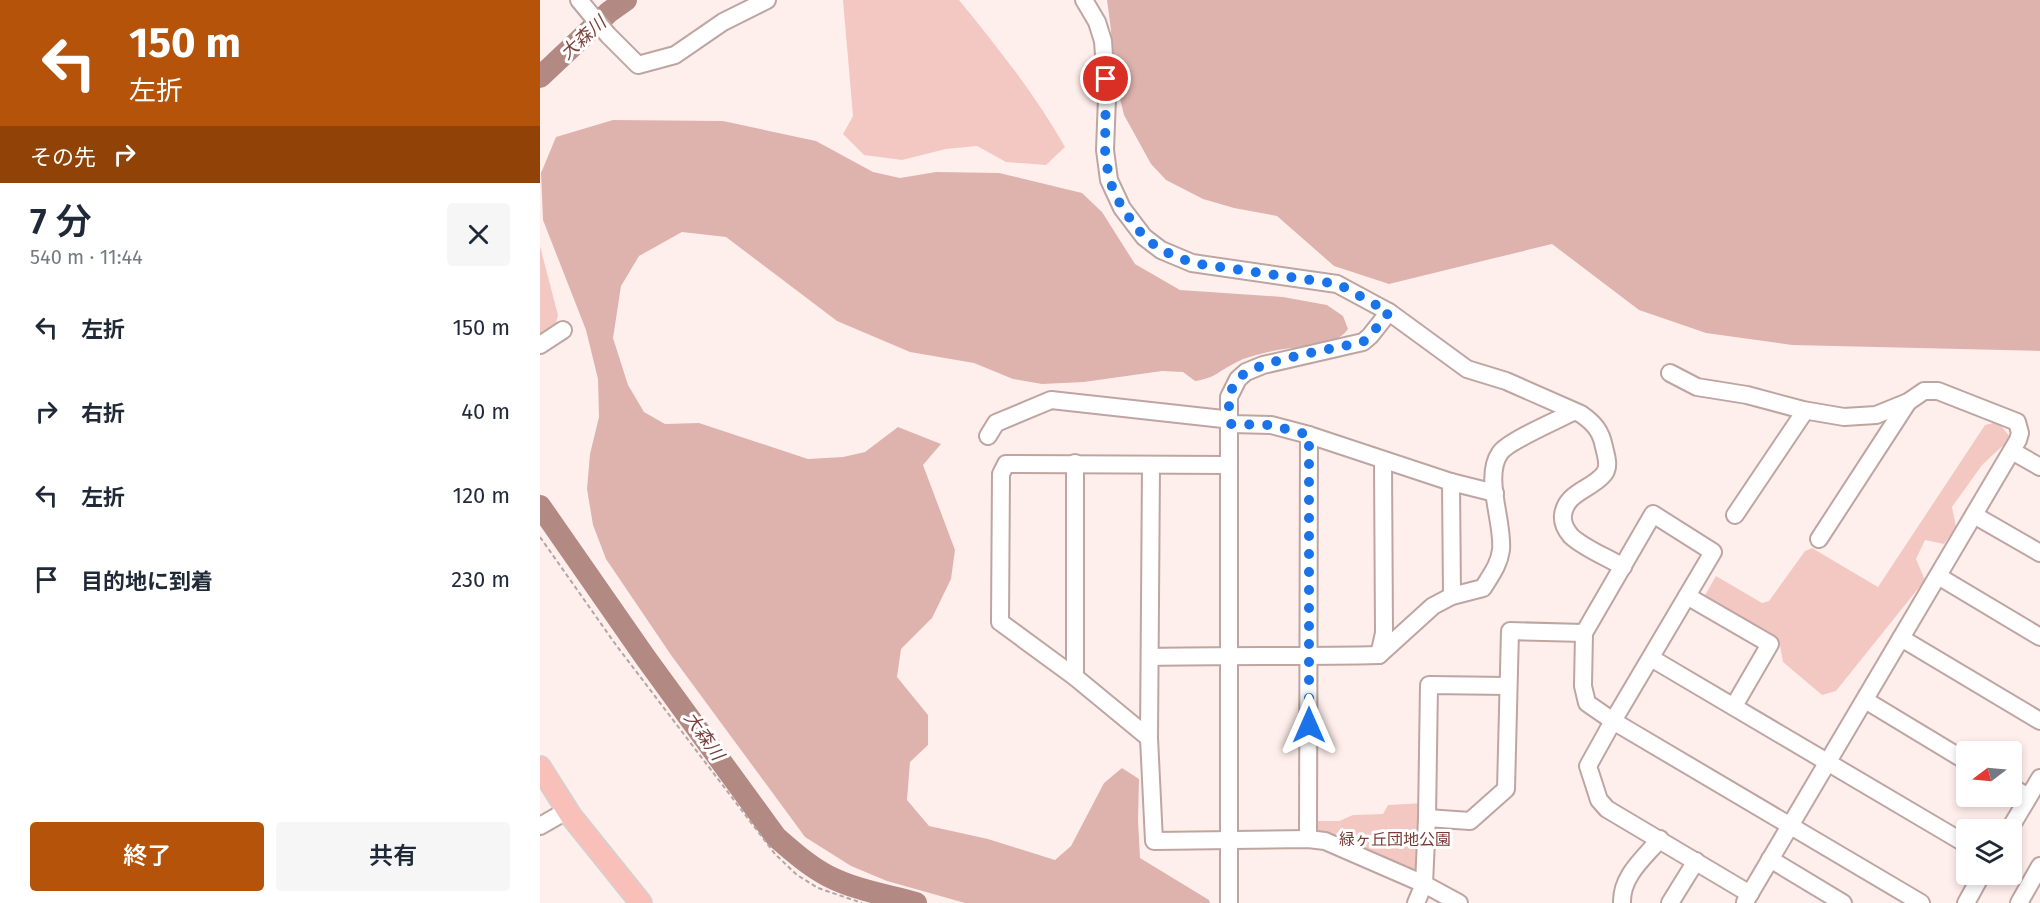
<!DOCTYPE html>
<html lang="ja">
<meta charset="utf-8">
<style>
:root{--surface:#fff;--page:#f6f6f7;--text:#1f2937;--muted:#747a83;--accent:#b45309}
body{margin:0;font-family:"Fira Sans","Noto Sans JP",sans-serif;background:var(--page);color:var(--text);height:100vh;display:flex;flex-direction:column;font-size:22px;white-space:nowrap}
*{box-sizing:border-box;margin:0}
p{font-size:20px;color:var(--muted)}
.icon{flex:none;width:33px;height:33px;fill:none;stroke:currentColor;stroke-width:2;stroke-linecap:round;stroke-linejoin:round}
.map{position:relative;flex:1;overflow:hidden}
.side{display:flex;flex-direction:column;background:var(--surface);width:540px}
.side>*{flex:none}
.banner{background:#b45309;color:#fff;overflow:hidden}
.needle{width:39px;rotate:254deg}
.fabs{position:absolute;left:1416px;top:741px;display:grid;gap:12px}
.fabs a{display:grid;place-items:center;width:66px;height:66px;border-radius:6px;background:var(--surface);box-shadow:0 3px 9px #0003;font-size:30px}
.pin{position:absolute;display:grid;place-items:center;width:51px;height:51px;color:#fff;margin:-26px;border:3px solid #fff;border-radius:50%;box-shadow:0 2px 6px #0007}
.me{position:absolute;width:66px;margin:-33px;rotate:0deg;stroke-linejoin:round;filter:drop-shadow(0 0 4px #0008)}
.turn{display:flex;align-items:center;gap:21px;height:126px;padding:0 30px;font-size:27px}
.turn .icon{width:78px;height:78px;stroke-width:2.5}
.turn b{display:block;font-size:42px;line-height:51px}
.then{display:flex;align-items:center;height:57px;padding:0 30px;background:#0003;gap:12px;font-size:22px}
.round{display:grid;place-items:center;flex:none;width:63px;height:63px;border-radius:6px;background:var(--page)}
.head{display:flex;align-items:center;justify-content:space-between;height:102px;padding:0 30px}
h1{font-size:36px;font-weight:600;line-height:45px}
.cta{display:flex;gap:12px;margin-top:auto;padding:12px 30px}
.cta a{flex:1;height:69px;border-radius:6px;background:var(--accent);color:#fff;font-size:24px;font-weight:600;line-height:69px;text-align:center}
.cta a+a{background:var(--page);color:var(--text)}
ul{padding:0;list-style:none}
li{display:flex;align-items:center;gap:18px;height:84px;padding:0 30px}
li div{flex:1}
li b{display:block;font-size:22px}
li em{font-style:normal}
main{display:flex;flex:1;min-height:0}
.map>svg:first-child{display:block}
</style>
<main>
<section class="side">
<div class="banner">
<div class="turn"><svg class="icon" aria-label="left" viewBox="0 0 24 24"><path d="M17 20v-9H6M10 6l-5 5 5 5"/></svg><div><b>150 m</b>左折</div></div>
<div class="then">その先<svg class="icon" aria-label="right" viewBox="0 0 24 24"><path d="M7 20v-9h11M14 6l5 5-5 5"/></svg></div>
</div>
<div class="head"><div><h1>7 分</h1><p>540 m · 11:44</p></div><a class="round"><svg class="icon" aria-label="close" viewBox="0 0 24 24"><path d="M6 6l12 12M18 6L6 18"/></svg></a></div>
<ul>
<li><svg class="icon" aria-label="left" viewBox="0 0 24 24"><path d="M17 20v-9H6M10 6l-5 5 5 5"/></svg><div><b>左折</b></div><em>150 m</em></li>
<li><svg class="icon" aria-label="right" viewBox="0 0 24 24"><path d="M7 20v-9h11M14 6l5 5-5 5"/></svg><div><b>右折</b></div><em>40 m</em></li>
<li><svg class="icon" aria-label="left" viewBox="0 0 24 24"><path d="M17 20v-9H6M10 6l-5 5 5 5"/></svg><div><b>左折</b></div><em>120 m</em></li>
<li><svg class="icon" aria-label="arrive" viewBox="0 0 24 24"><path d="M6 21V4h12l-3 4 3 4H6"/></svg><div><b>目的地に到着</b></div><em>230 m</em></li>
</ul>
<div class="cta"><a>終了</a><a>共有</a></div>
</section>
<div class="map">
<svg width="1500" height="903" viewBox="0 0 1500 903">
<rect width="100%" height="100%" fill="#ffefec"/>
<g fill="#f4c8c2">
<path d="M303 0H419C457 47 495 94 525 147L506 165 466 162 437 146 406 149 362 160 324 155 303 134 313 116Z"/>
<polygon points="0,246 18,315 14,331 0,339"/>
<polygon points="1458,422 1471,438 1442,465 1412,507 1416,527 1404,544 1385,540 1376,559 1385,580 1296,691 1282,695 1243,662 1239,640 1164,597 1176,576 1222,603 1229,601 1265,551 1272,548 1338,587 1445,425"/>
<polygon points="884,803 881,879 771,836 771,821 799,821 813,815 843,814 848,805"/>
</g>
<g fill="#dfb3ad">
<polygon points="567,0 1500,0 1500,351 1252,345 1166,333 1099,310 1012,244 849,284 794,266 737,216 694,208 663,199 626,180 611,164 584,115 572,66 571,30"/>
<path d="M73 120 183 121 276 141 333 172 360 178 396 172 459 173 542 193 562 212 595 264 640 290 743 297 787 305 803 316 808 329C793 350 757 345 733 351 720 354 705 357 693 364 676 373 675 378 655 381L643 372 622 371 544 382 502 384 473 379 434 363 370 352 297 321 186 237 142 232 99 256 81 286 73 338 88 385 104 412 125 424 159 423 268 459 303 457 325 452 358 427 401 444 383 465 415 550 411 579 392 618 361 649 357 677 388 715V745L370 762 367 800 389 826 448 839 515 860 531 846 564 783 582 768 599 779 598 820 600 858 669 900 670 903H425L347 881 311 866 265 837 131 655 66 559 53 525 47 489 50 454 59 417 58 379 46 330 3 220 1 173 16 137Z"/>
</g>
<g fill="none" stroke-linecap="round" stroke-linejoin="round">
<g stroke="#b38983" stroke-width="22">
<polyline points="0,77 69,12 86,0"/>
<path d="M0 506 105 657 236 837C252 851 269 866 288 876 315 890 347 895 376 903"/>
</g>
<defs>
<g id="minor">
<polyline points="39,0 68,35 98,65 135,55 183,22 227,0"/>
<path d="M544 0 557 22 563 41 567 98 565 150 569 180 582 208 604 237 621 250 652 263 797 284 849 312 927 369 966 381 1041 414C1054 423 1061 431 1064 447 1066 455 1070 467 1064 474 1051 490 1026 492 1023 515 1022 523 1026 530 1031 536 1045 549 1067 557 1083 567"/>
<polyline points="0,345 23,330"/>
<polyline points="1130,373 1157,387 1207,395 1263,410 1304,417 1336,415 1368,402 1384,391 1398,391 1477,422 1480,433 1478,440 1205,902"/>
<polyline points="448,436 456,423 511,400 683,419 691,424 731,425 769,435 911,482 955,493"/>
<polyline points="1472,451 1500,467"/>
<polyline points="611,465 609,738 614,841 768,839 785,841 884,884 919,903"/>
<polyline points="911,482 912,596"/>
<polyline points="1195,515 1265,411"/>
<polyline points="1434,515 1500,553"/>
<polyline points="1279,539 1368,402"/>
<polyline points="1398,576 1500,637"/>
<polyline points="1147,596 1230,644 1194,706"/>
<polyline points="1361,638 1500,721"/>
<polyline points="839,655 844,633 843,460"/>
<path d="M611 657C687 655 763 657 839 655L893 606 912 596 943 588C951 575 959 565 961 550 964 523 943 477 960 453 968 441 1018 420 1033 412"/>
<polyline points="1111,658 1426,844"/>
<polyline points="535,677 535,463"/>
<polyline points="1325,700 1426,761"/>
<polyline points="609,738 535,677 460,622 461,474 466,464 689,465"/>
<polyline points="1472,787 1488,797"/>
<polyline points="887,818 930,821 966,789 970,631 1044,633"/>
<polyline points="0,826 28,810"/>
<polyline points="1469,830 1500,778"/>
<polyline points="768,839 769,435"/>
<polyline points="1230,859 1303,903"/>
<polyline points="1210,894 1067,809 1059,800 1048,766 1073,721 1173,552 1113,514 1044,633 1043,686 1047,703 1073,721 1381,903"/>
<polyline points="689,903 689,397 698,379 706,372 723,365 823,342 830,336 849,312"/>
<polyline points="876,903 884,884 887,818 889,685 968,686"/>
<path d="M1082 903C1081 876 1104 858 1120 839"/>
<polyline points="1130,903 1156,861"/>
<polyline points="1426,903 1442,874"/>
<polyline points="1479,903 1500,866"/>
</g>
<polyline id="major" points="0,767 31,816 101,903"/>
</defs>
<use href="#minor" stroke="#bea5a2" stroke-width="20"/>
<use href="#major" stroke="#d3d1d1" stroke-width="24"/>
<polyline stroke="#b4a6a4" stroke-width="2" stroke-dasharray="4.5 3" stroke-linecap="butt" points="0,537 76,645 235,854 257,875 278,888 322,903"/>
<use href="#minor" stroke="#fff" stroke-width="16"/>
<use href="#major" stroke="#f9c0b9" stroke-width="21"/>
</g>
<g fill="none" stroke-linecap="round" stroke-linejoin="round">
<path stroke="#1a73e8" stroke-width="10" stroke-dasharray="0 18" d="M566 79 565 150 569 180 582 208 604 237 621 250 652 263 798 284 849 312 830 336 823 342C795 349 715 360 698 379 687 392 688 408 691 424L731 425 769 435V725"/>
</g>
<g text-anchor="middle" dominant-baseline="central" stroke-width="6" stroke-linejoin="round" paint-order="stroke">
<g font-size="16" fill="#753b35" stroke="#fff">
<text x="855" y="839">緑ヶ丘団地公園</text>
</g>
<g font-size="18" font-style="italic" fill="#7c413b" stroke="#fff">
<text transform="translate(43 38) rotate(-42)">大森川</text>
<text transform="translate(164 736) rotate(55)">大森川</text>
</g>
</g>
</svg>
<div class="fabs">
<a><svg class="needle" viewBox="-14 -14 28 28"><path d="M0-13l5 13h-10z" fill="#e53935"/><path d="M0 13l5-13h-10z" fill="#747a83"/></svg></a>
<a><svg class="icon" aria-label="layers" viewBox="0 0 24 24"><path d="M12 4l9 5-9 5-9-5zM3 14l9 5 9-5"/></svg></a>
</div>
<div class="pin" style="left:566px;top:79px;background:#d93025"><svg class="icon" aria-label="arrive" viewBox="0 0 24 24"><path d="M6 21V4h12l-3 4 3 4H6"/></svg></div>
<svg class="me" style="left:769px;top:725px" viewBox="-20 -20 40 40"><path d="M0-17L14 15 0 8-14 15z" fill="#1a73e8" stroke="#fff" stroke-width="4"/></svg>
</div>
</main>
